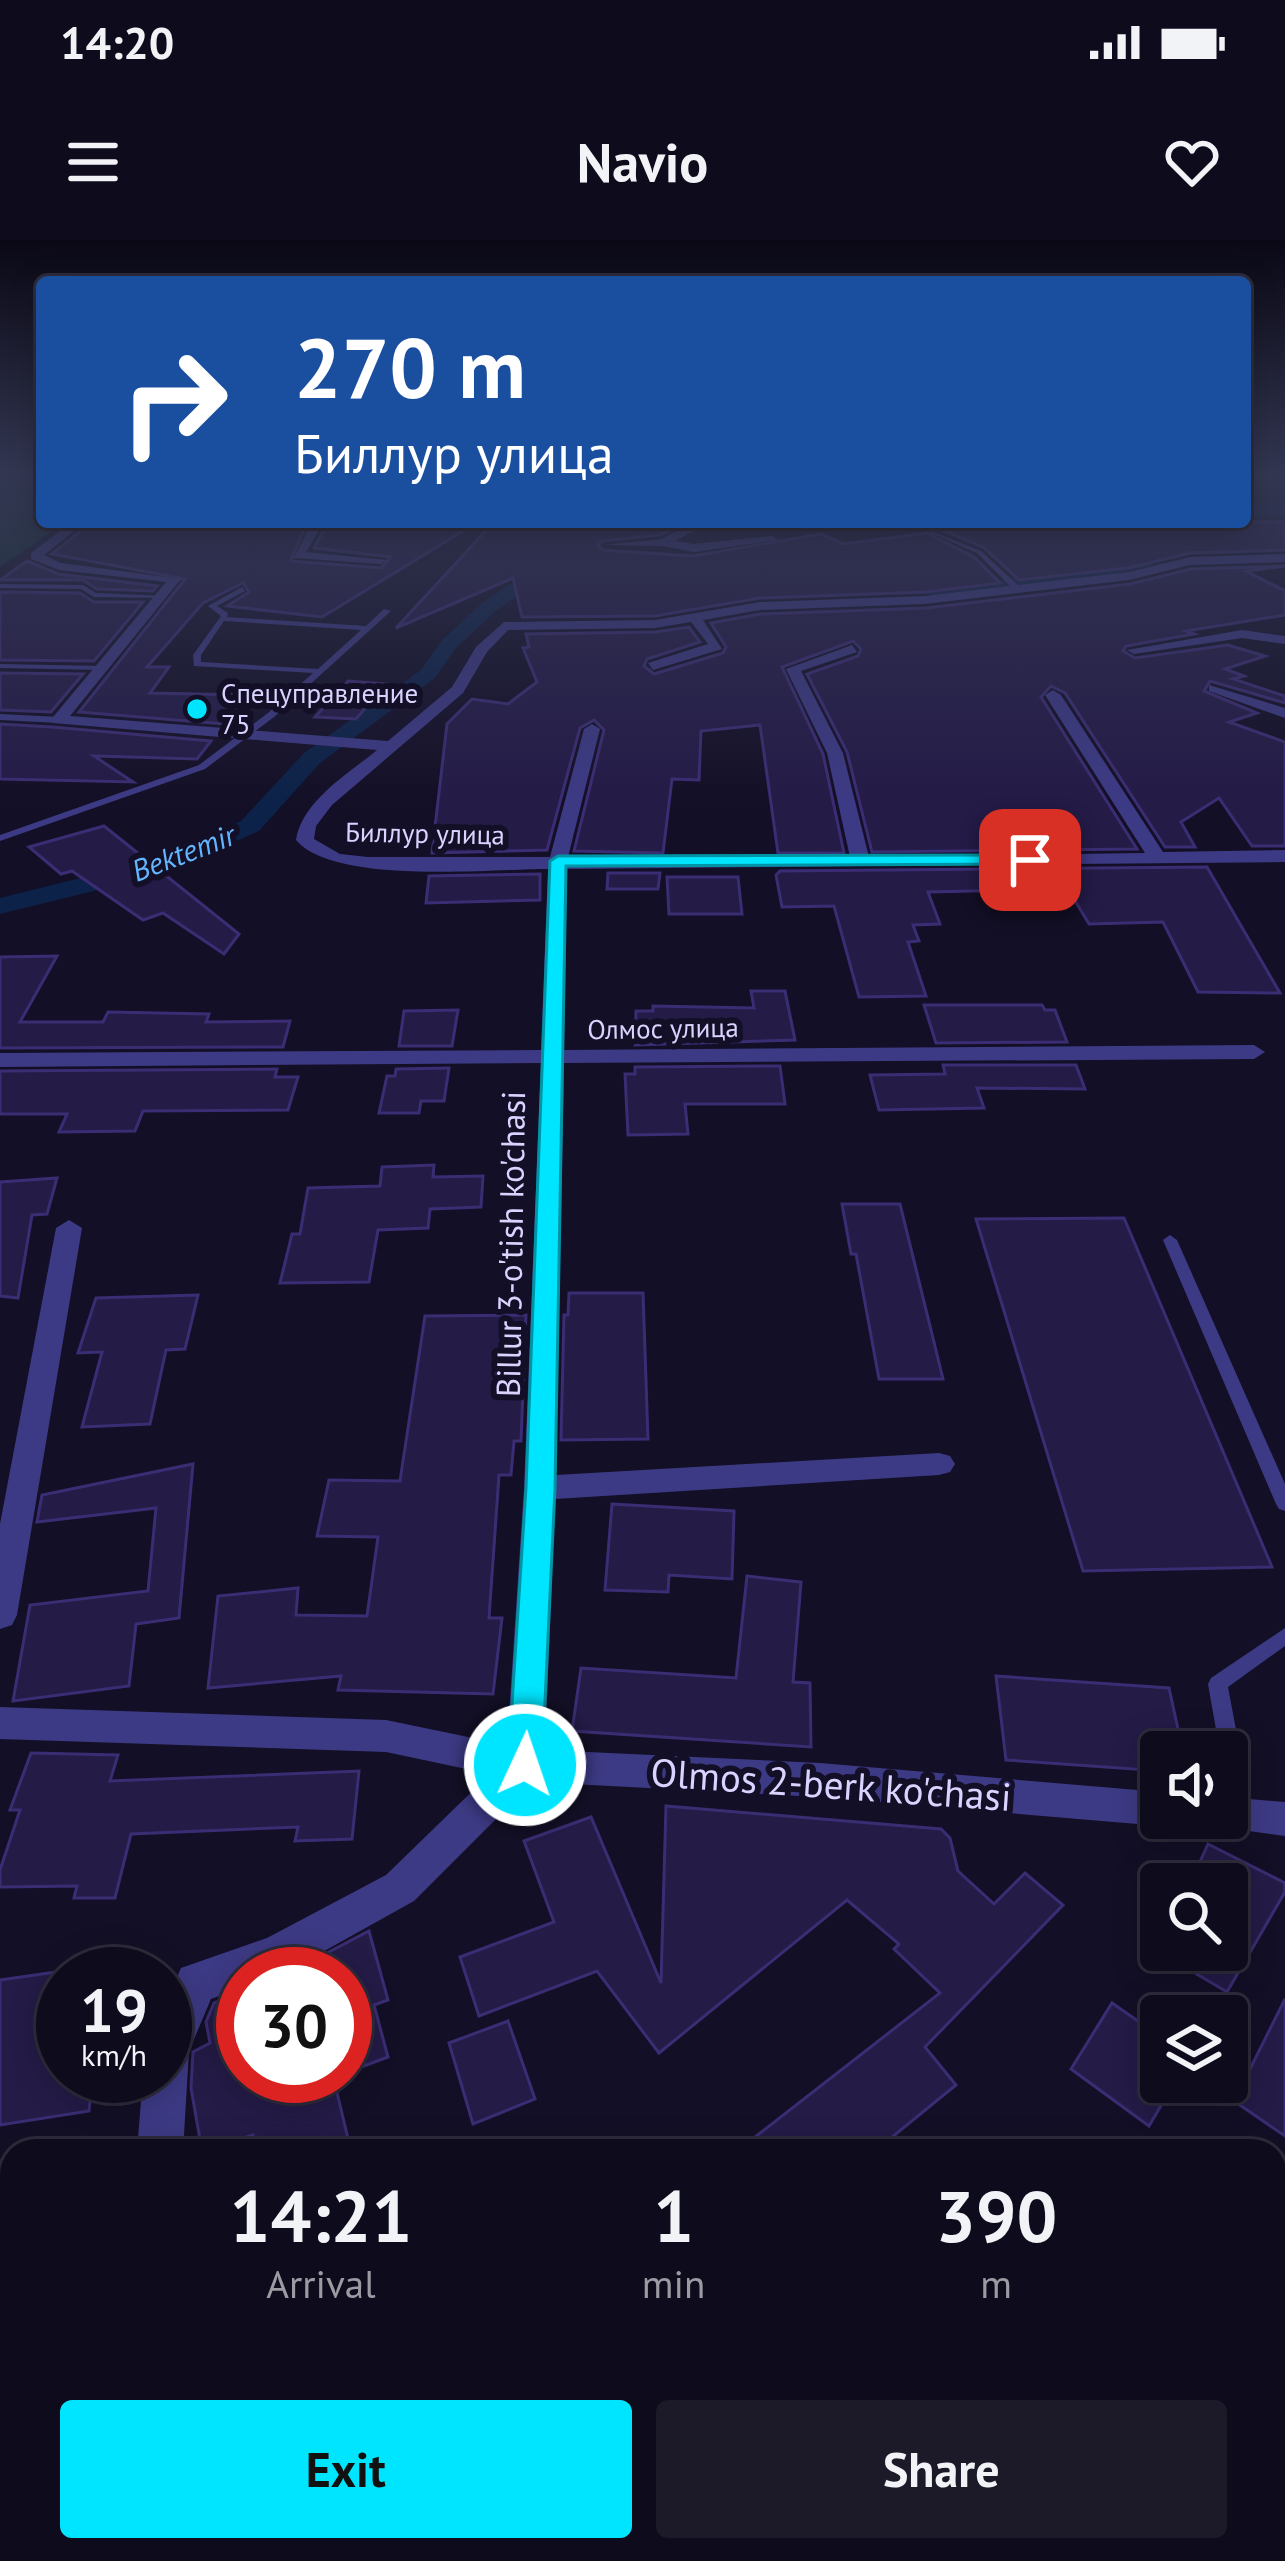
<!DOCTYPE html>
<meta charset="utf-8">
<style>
:root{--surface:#0e0b1c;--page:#1c1929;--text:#f1f3f6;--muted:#9b9ba3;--line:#2e2b3b;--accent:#00e5ff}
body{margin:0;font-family:"PT Sans",sans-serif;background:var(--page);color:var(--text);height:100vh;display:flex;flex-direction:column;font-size:45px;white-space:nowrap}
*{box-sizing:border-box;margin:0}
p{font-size:39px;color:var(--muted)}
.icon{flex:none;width:66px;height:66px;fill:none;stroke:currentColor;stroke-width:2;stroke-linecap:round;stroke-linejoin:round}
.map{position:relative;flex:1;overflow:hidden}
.drawer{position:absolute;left:0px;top:1899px;width:1287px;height:423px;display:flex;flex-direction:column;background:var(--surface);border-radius:36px 36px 0 0;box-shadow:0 6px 30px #0003,0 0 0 3px var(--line)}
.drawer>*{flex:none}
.hud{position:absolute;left:36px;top:36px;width:1215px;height:252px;border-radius:12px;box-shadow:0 6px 30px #0003,0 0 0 3px var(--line);background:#1a4fa0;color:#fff;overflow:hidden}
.controls{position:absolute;left:1140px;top:1491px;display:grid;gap:24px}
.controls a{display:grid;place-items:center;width:108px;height:108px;border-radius:12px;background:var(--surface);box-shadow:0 6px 30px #0003,0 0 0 3px var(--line);font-size:60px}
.speed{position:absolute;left:36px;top:1707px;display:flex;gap:24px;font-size:60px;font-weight:700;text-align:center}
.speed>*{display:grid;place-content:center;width:156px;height:156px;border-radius:50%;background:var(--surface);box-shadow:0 6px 30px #0003,0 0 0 3px var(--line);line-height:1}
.speed small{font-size:30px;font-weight:400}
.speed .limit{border:18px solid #d22;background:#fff;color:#111}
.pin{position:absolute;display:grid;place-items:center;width:102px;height:102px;color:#fff;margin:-51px;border-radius:24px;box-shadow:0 6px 18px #0006}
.me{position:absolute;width:132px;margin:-66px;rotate:3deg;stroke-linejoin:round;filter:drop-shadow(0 0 9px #0008)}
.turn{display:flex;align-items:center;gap:42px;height:252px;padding:0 60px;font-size:54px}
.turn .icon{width:156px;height:156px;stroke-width:2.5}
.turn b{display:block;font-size:84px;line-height:102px}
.eta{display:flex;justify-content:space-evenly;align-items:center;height:204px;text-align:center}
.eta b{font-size:72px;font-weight:700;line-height:84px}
.button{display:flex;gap:24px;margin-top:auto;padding:24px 60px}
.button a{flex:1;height:138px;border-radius:12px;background:var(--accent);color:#111;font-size:48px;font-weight:700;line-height:138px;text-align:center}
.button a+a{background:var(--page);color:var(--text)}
.status{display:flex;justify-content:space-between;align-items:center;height:84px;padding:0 60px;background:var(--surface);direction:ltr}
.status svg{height:33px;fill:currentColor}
header{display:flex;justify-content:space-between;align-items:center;height:156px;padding:0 60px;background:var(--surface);font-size:54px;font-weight:700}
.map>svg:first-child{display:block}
</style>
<div class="status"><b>14:20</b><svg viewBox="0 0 49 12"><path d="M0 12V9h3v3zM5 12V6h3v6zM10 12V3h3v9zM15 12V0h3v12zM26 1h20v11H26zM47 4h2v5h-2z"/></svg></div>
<header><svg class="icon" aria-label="menu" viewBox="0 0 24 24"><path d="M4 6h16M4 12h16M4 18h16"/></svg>Navio<svg class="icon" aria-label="heart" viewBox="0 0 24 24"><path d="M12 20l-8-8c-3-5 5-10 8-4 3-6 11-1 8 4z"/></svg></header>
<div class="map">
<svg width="1285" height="2321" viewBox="0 0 1285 2321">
<rect width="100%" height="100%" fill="#130f26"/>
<polygon fill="#12302f" points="0,237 42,237 42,282 66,282 0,327"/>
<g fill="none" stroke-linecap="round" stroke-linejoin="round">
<g fill="#0c2248" fill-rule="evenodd">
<polygon points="1285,265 1285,275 1245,277 1245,267"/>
<path d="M1145 282H1163L1146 297 1163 311 1151 326C1102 337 935 372 896 346L905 341H995L1139 318 1145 312 1127 297Z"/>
<polygon points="569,330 578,335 575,339 523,352 496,371 456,408 435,438 320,523 259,591 163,634 0,674 0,658 145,622 241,581 304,513 421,430 442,400 482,363 511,344"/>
</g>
</g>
<g fill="#241b47" stroke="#3b2d73" stroke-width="3">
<polygon points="135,282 307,282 291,321 381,328 391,317 314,308 328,282 478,282 322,377 227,366 249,352 243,343 203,363 147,427 169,427 150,453 243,455 224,484 79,472 185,339 52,314 88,285 132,286"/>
<polygon points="494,282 685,282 660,295 603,301 598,305 603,310 693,316 821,294 844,304 927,293 974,317 1000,343 925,352 760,358 655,376 522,377 513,338 396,388"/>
<polygon points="942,282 1285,282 1285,310 1190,313 1128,328 1019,340 983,307 944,291 957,289"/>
<polygon points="27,321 58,334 157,346 153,351 97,349 83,340 0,340"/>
<polygon points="1285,326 1246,331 1285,351 1285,375 1186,391 1194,394 1126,406 1123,411 1135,418 1228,405 1265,416 1225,429 1244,436 1233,439 1285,456 1285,463 1210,441 1204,451 1257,473 1229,482 1285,502 1285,606 1252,606 1219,558 1181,582 1195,607 1165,607 1065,453 1051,446 1041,457 1137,609 872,612 847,512 807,434 858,416 861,409 853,401 782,427 823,514 844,613 778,613 760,485 701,491 699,540 672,539 663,613 574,611 604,490 594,480 580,488 547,610 432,613 447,484 472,459 508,464 537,442 523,408 529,407 526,394 655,392 689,387 700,402 647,419 644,426 654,434 723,413 726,407 711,383 760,374 926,368 1130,344 1191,329"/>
<polygon points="0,352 80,353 94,362 143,362 94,421 0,420"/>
<polygon points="0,433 83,434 51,472 0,470"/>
<polygon points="348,441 386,444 356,479 315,477"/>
<polygon points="0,484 52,487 211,501 197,519 94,516 133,542 0,539"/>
<polygon points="104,586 239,694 224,714 163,673 143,680 72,631 61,634 29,607"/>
<polygon points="1207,627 1280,753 1198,752 1163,682 1089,684 1068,649 928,652 940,684 913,685 919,701 908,702 926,756 859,757 834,666 782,667 776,635 780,631"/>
<polygon points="608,633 660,633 658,649 607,649"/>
<polygon points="540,634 540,660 426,663 429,636"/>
<polygon points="667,637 738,637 742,674 669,674"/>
<polygon points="57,716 20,782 103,782 108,772 209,774 206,782 290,781 283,807 0,808 0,717"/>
<polygon points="751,751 785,751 795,800 635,805 636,771 653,771 653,766 754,768"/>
<polygon points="924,765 1042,765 1045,770 1055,770 1067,802 936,803"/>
<polygon points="458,770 452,806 399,806 404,771"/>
<polygon points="943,825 1076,825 1085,849 977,848 984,868 879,870 870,835 945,834"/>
<polygon points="780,826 785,864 685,864 688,894 628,895 625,834 635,834 635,827"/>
<polygon points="449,828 444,861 421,861 419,873 379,873 387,836 395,836 396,829"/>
<polygon points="277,829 275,837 298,837 288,870 143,871 135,891 59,892 67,874 0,874 0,831"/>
<polygon points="434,925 433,937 483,936 481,967 430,969 428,988 378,990 369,1042 280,1043 292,994 300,994 308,948 380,946 382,927"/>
<polygon points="57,938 47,974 32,975 18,1058 0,1056 0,942"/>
<polygon points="842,964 900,964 943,1139 879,1139 856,1014 851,1014"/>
<polygon points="1124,978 1272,1327 1083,1331 976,979"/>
<polygon points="569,1053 643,1053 648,1199 561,1200 564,1075 568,1075"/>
<polygon points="198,1055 185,1109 166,1110 150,1184 82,1187 102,1112 78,1113 96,1058"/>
<polygon points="526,1075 521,1201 514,1201 511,1235 499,1235 489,1378 502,1378 493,1454 338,1450 341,1436 208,1448 218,1356 298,1348 296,1375 367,1376 378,1297 317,1296 329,1240 400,1241 425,1076"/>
<polygon points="193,1224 179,1378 136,1384 129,1446 13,1461 30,1365 148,1351 156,1268 37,1282 42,1255"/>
<polygon points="612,1264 734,1271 732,1339 669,1335 668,1352 605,1350"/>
<polygon points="747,1336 801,1342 793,1442 810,1443 811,1507 572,1491 581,1428 736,1438"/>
<polygon points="996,1436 1169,1448 1183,1512 1161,1512 1161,1531 1006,1520"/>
<polygon points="31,1513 118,1515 110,1541 359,1531 352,1599 295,1601 298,1587 131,1594 115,1658 74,1658 77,1646 0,1647 0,1630 20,1570 10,1570"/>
<polygon points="666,1566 941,1589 950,1598 958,1631 994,1664 1025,1633 1063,1665 925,1807 956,1845 875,1911 737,1911 940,1753 894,1709 899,1704 847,1660 659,1813 597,1731 479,1776 460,1717 554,1682 524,1601 591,1577 661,1743"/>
<polygon points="1208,1604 1285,1643 1285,1652 1227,1752 1156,1710 1227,1710 1227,1644 1190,1644"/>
<polygon points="369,1691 388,1760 374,1765 388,1817 345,1833 345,1734 287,1734"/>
<polygon points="63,1731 63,1836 93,1836 89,1871 0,1885 0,1740"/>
<polygon points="243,1752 243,1836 333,1836 351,1911 257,1911 253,1895 202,1911 191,1848 193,1812 210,1803 206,1782 214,1763"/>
<polygon points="1285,1759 1285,1896 1234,1861"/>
<polygon points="1112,1763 1161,1797 1161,1842 1175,1842 1149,1886 1071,1829"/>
<polygon points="508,1781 535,1859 473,1884 449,1803"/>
</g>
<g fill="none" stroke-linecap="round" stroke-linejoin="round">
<g fill="#3d3a85" fill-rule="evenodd">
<polygon points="931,291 981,311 1022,349 1015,351 977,313 931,293"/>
<polygon points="0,344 83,345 96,353 166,356 162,358 94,357 81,349 0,348"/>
<path d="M242 347 245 351 217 366 228 373 227 377 366 386 384 369 391 371 274 477 205 529 0 601V595L199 525 268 473 313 433 194 426 193 415 221 376 208 366ZM224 381 361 390 318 429 201 422V415Z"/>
<polygon points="0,424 105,426 109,428 105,430 0,428"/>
<polygon points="0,474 59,477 63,480 59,483 0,480"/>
<polygon points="1170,995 1177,1000 1285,1244 1285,1271 1279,1269 1276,1264 1163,1000"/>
<path d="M1285 1388V1406L1228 1447 1252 1575 1249 1582 1241 1585 1233 1582C1225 1559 1227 1536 1227 1512H1220L1208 1444 1211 1438Z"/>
</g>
<g fill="#3d3a85" fill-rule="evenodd">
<polygon points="1271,237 1285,237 1285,243"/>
<path d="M72 282H85L44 315 61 323 181 339 70 476 388 501 452 447 476 407 504 382 655 380 760 362 925 356 1129 332 1190 317 1285 314V322L1190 325 1129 340 925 364 760 370 703 380 722 409 653 430 648 423 708 404 691 382 655 388 508 390 487 412 463 453 332 565 316 586 314 599 340 614 368 617H550L584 489 592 484 600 489 568 617H850L827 513 786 429 852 405 857 412 801 431 843 513 869 617 1145 613 1045 455 1053 450 1061 455 1163 612 1285 610V622L567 629 564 810 1254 805 1265 812 1254 819 564 823 556 1235 939 1213 950 1216 955 1224 950 1232 939 1235 555 1259 545 1510 820 1523 1161 1552V1578L1175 1581 1161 1586 820 1557 533 1542 414 1661 292 1729 243 1734V1747L211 1759 189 1811 183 1911H137L143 1836H165V1765L181 1728 267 1698 386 1635 490 1534 386 1512 0 1499V1467L386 1480 507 1505 524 1248 541 823 0 827V813L541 810 548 629C489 629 334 645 296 600 302 561 348 534 377 510L53 483V477L166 342 59 330 31 319V313Z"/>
<polygon points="312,282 324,282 306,312 387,320 381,324 294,318"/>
<polygon points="695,282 710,282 675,301 694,304 772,296 778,300 694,312 663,306 603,305 661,299"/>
<polygon points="1242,390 1285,396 1285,404 1242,398 1134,414 1127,410"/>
<polygon points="1209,445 1285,468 1285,478 1209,451"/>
<polygon points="69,980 82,988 17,1375 12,1385 0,1389 0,1284 56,988"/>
<polygon points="1227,1557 1285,1562 1285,1596 1213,1586 1209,1578 1227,1578"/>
<polygon points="73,2310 128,2310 124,2321 69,2321"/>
</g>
</g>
<linearGradient id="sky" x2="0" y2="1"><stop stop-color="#0a0815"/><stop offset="0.42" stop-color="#333752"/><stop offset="1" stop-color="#333752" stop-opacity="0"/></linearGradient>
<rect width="1285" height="562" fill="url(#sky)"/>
<polygon fill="#00e5ff" stroke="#0095a6" stroke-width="3" points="1030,615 1039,620 1036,624 566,626 555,1248 542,1525 537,1535 525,1540 513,1535 508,1525 526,1248 550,621 558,616"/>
<circle fill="#00e5ff" stroke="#130f26" stroke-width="4.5" cx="197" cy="469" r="12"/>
<g text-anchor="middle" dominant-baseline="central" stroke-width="12" stroke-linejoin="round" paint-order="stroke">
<g font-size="27" fill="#d9d4ff" stroke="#130f26" text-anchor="start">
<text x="221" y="453">Спецуправление<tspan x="221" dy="31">75</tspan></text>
</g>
<g font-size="27" fill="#d9d4ff" stroke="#130f26">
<text transform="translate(425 593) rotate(1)">Биллур улица</text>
<text transform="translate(663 788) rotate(-1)">Олмос улица</text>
</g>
<g font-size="30" font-style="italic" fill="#62b6ff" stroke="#130f26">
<text transform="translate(183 612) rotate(-21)">Bektemir</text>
</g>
<g font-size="33" fill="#d9d4ff" stroke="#130f26">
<text transform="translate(510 1004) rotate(-89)">Billur 3-o'tish ko'chasi</text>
</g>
<g font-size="39" fill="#d9d4ff" stroke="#130f26">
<text transform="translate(831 1544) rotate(4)">Olmos 2-berk ko'chasi</text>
</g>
</g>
</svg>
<div class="controls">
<a><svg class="icon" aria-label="sound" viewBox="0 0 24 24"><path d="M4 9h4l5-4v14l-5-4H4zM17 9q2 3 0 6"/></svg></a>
<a><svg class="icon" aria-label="search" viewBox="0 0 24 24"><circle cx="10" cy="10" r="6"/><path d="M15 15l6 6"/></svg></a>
<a><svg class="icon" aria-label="layers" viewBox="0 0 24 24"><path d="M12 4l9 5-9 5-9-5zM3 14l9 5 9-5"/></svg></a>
</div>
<div class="speed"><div>19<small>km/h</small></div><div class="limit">30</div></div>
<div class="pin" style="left:1030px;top:620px;background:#d93025"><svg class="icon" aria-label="arrive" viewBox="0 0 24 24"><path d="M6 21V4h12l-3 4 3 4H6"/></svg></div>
<svg class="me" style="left:525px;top:1525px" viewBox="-20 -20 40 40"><circle r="17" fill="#00e5ff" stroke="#fff" stroke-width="3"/><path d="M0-11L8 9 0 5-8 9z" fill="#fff"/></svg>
<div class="hud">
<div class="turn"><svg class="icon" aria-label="right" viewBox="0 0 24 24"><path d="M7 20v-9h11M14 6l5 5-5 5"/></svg><div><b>270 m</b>Биллур улица</div></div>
</div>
<section class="drawer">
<div class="eta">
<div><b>14:21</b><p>Arrival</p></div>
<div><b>1</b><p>min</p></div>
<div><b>390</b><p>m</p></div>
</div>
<div class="button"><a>Exit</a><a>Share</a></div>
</section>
</div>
